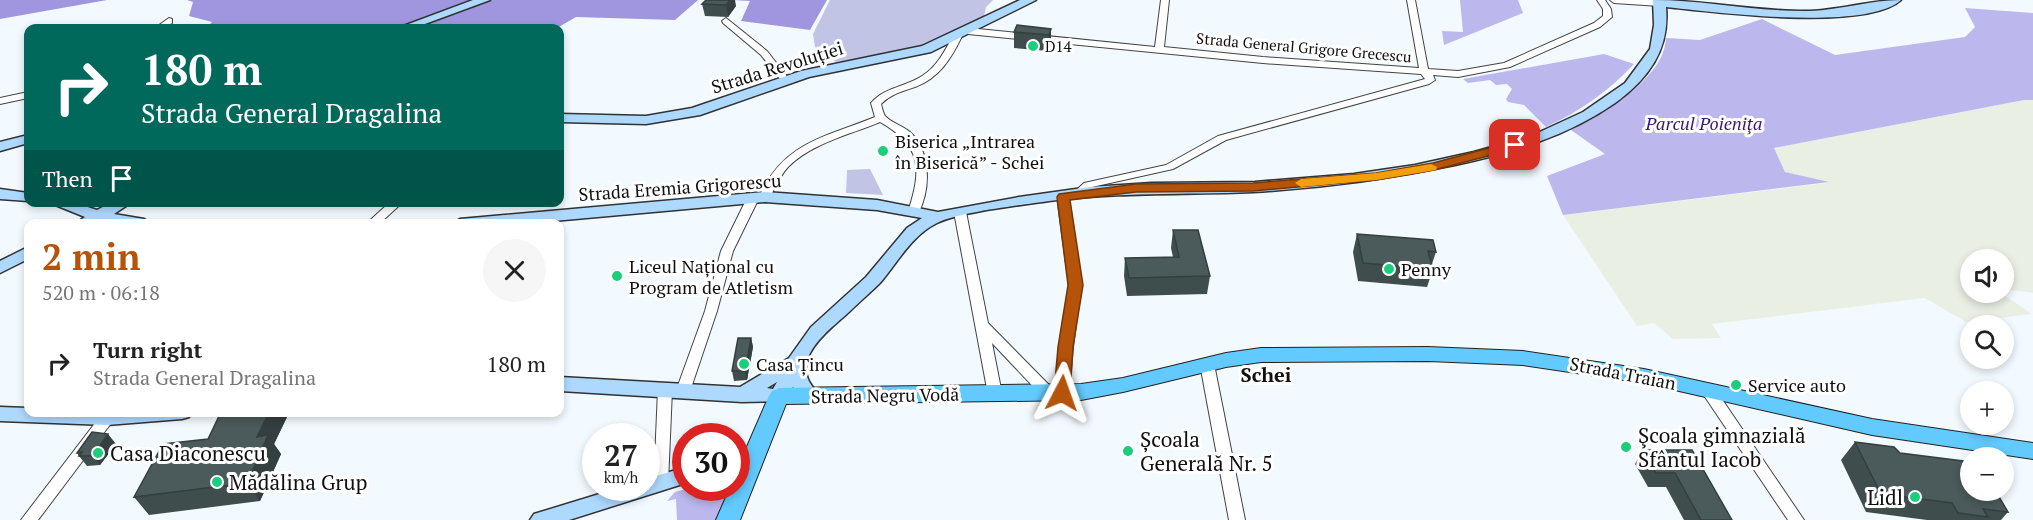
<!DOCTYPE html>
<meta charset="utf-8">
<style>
:root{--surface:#fff;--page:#f6f6f6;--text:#222;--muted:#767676;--accent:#b45309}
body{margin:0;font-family:"PT Serif",serif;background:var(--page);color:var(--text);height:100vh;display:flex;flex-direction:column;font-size:22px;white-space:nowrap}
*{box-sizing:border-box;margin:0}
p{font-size:20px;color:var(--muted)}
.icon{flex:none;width:33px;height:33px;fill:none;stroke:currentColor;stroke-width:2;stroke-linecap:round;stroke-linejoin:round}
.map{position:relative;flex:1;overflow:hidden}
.side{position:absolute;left:24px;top:219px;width:540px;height:198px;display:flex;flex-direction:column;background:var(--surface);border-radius:12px;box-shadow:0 3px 9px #0003}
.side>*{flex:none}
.guide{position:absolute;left:24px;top:24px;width:540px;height:183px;border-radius:12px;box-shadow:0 3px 9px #0003;background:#00695c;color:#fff;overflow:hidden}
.controls{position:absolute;left:1960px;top:249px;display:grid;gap:12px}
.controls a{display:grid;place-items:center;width:54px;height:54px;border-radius:50%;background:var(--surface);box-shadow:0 3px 9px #0003;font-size:30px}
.speed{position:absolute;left:582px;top:423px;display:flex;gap:12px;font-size:30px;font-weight:700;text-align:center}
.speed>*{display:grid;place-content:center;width:78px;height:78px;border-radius:50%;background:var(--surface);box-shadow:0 3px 9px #0003;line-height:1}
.speed small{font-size:15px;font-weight:400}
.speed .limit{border:9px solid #d22;background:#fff;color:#111}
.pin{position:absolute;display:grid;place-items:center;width:51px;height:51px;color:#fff;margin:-26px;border-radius:12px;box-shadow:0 3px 9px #0006}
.me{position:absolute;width:66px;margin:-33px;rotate:4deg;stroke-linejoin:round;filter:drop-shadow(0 0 4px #0008)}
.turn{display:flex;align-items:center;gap:21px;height:126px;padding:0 18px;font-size:27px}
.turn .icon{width:78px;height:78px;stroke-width:2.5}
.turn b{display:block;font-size:42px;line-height:51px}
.then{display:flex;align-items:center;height:57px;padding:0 18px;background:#0003;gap:12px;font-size:22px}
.round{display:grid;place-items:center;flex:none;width:63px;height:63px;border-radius:32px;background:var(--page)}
.summary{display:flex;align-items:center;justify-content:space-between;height:102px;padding:0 18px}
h1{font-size:36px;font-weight:700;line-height:45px;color:var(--accent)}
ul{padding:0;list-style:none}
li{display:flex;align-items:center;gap:18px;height:84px;padding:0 18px}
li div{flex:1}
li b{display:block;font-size:22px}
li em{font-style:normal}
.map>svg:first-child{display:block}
</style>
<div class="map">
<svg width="2033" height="520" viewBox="0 0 2033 520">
<rect width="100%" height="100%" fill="#f3faff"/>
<polygon fill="#eaefe4" points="2024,100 2033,100 2033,293 2004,289 2004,260 1971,260 1971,292 2001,293 2032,314 1966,322 1925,298 1712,324 1721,338 1673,339 1654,323 1637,326 1563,215 1827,183 1785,172 1774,148"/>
<g fill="#bcb8ee">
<polygon points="1460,0 1518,0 1523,13 1444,45 1442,31 1463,32"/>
<path d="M1965 8 2033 13V100H2024L1774 148 1785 172 1829 182 1563 215 1547 176 1605 154 1571 130C1603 111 1664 80 1666 38L1700 40 1762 19 1835 55 1965 37 1975 27Z"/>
<path d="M1604 54 1634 64C1609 91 1579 112 1546 127L1524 105 1508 102 1506 99 1512 89 1507 84 1496 85 1490 80 1468 83 1463 79Z"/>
<polygon points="691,488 729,488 716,520 677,520 676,499 667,501 675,492"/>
</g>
<g fill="#a096e0">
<polygon points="0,0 107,0 0,19"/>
<polygon points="187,0 698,0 675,20 576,17 557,28 206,28 212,22 189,16 193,2"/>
<polygon points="732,0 827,0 810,30 741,21 750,1"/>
</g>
<g fill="#c1c4e5">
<polygon points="830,0 993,0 986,7 984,17 908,51 836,62 815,47 813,34"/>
<polygon points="870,169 883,195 846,193 847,170"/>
</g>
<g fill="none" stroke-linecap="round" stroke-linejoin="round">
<defs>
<g id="street">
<polygon points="1161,0 1169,0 1164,47 1263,57 1419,68 1407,0 1415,0 1428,69 1458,71 1504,63 1594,23 1603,16 1603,9 1597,0 1605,0 1611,9 1612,17 1600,27 1510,67 1458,77 1433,75 1435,80 1429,84 1226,140 1173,169 1092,187 1081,197 1073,197 1071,195 1084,183 1166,165 1218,136 1425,79 1421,74 1263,63 968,34 963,31 968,28 1155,47"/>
<polygon points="1610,0 1654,0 1664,3 1660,6 1614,3"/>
<polygon points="169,18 172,19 172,23 164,28 155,28"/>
<polygon points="726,18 767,51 789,79 789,83 783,83 761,55 723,23 722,21"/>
<path d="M957 33 962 36C951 59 939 78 915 87 903 91 891 94 881 104 882 107 883 114 886 117 892 123 903 126 910 132 931 152 931 189 918 214H910L908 212C922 169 922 146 880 122 849 135 812 143 788 167 779 177 775 188 769 199H761L759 197C783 142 826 137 875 117L871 103C885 87 905 87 922 76 938 66 945 50 954 34Z"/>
<polygon points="28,92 28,98 0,104 0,98"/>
<polygon points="1063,194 1069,197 1081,285 1073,347 1069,393 1067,397 1057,397 1055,393 1059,347 1069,285 1057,197"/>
<polygon points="753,195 759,198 733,251 717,311 690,391 688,395 678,395 676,391 705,311 721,251 747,198"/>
<polygon points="390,202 403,202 379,224 366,224"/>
<polygon points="960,209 966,212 988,323 1053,389 1055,393 1053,397 1043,397 992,343 1002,394 1000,398 990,398 988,394 954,212"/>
<polygon points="1207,359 1212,361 1214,364 1245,520 1229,520 1200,364 1202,361"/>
<polygon points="665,385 670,386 672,390 668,483 666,487 661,489 656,487 654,483 658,390 660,386"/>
<polygon points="1708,385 1713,386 1804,520 1788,520 1703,394 1701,390 1703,386"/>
<polygon points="107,413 112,414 114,418 112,422 38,520 21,520 102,414"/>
</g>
<g id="secondary">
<polygon points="473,0 490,0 414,28 398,28"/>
<polygon points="1020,0 1036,0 931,52 809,77 700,115 646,124 560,122 560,114 646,116 692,108 801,71 922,46"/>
<path d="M1653 0C1705 0 1757 12 1810 11 1841 10 1870 0 1901 0 1866 32 1713 12 1666 7 1670 50 1648 79 1615 103 1568 136 1511 153 1455 165 1389 179 1321 188 1253 192 1183 195 1120 192 1049 201 1022 205 959 212 937 223 912 235 897 263 880 283 870 293 859 302 849 312 833 327 797 352 808 379 810 385 816 390 819 396L817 401C804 405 800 396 793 387L786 401 742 402 560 391V377L740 387 789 358 811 327 866 277 907 228 922 218 877 210 765 202 520 224H452L460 219 765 192 877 200 938 212 1019 197 1090 187 1152 183 1255 182 1354 174 1415 165 1474 152 1531 136 1583 112 1625 83 1650 49 1654 25ZM777 382 773 389 767 388Z"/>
<polygon points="28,135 28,143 0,151 0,142"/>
<polygon points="0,189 28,193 28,201 0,199"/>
<polygon points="48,202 72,202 97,210 112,202 132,202 114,214 144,219 152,224 100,221 75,224 85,217"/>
<polygon points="28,247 28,259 0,273 0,261"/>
<polygon points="0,407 28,408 28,412 191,412 189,417 182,419 107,425 0,421"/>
<polygon points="686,467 686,483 569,520 530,520 534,514 619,488 646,488 646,479"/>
</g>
<polygon id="primary" points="1428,347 1523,351 1644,369 1872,419 2033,443 2033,459 1872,435 1644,383 1523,365 1428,361 1261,362 1226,367 1123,392 1081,400 786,404 740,520 716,520 730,488 736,488 736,472 769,396 772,391 779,388 1081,384 1123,378 1226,353 1261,348"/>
</defs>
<use href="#street" stroke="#434343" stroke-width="2"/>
<use href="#secondary" stroke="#323232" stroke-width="3"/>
<use href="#primary" stroke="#212121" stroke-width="2"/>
<use href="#street" fill="#fff" fill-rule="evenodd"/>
<use href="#secondary" fill="#aed9ff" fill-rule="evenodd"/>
<use href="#primary" fill="#63caff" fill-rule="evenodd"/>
</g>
<g fill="#404d4d">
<polygon points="706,0 736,6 728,17 705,16 702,4"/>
<polygon points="1051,29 1051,44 1048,51 1014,48 1014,32"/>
<polygon points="1173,230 1210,276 1207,294 1127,296 1124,276 1125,258 1173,257 1171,248"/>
<polygon points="1357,234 1436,252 1432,264 1433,269 1427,287 1358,281 1353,252"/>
<polygon points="751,338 753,347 747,380 734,381 732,371"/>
<polygon points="287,417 274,444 281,454 260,501 149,515 134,497 208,439"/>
<polygon points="1855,442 1900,453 2008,512 2001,520 1927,520 1866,512 1841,460"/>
<polygon points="116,444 100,465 87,466 79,456 77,453"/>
<polygon points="1643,450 1692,450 1732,520 1684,520 1666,487 1648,487 1635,464"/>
</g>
<g fill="#343f3f">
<polygon points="730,0 735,0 736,6 728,17 726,5"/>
<polygon points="1051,29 1051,44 1048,51 1049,35"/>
<polygon points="751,338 753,347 747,380 745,371"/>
<polygon points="269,412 284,412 287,417 274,444 281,454 260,501 247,483 257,437"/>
<polygon points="108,434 116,444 100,465 93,456"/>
</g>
<g fill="#4b5a5a" stroke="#343f3f" stroke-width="1.5">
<polygon points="706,0 730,0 726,5 702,4"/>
<polygon points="1017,25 1051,29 1049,35 1014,32"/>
<polygon points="1173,230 1198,230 1210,276 1129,278 1125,258 1179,257"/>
<polygon points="1357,234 1433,240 1436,252 1428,251 1433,269 1363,263"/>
<polygon points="738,338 751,338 745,371 732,371"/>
<polygon points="221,412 269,412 257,437 268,435 247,483 134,497 163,444 208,439"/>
<polygon points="92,432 108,434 93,456 79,456 82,452 77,453"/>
<polygon points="1855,442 1894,447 1900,453 1971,462 1971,490 1995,490 2008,512 1983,509 1988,517 1958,513 1952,503 1881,494"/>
<polygon points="1643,450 1692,450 1732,520 1701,520 1675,473 1656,473"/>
</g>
<polygon fill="#b45309" stroke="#753606" stroke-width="1.5" points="1515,141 1521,145 1519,148 1434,170 1376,180 1253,191 1136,192 1070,200 1083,285 1073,347 1070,393 1062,399 1054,393 1058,347 1068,285 1057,197 1059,194 1136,184 1253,183 1376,173 1433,163"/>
<polygon fill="#f59e0b" points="1431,164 1437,167 1436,170 1376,180 1301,187 1295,183 1301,179 1376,173"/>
<g fill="#1bce7b" stroke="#fff" stroke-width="2">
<circle cx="1033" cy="46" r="6"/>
<circle cx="883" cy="151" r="6"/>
<circle cx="1389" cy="269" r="6"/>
<circle cx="617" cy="276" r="6"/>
<circle cx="744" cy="364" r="6"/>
<circle cx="1736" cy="385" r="6"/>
<circle cx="1626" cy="447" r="6"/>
<circle cx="1128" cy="451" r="6"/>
<circle cx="98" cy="453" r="6"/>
<circle cx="217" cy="482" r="6"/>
<circle cx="1915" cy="497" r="6"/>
</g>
<g text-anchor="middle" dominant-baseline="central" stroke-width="6" stroke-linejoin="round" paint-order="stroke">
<g font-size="15" fill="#101010" stroke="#fff" text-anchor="start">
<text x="1045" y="46">D14</text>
</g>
<g font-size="15" fill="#101010" stroke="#fff">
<text transform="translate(1304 47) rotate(5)">Strada General Grigore Grecescu</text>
</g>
<g font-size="18" fill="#101010" stroke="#fff">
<text transform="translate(777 67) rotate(-17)">Strada Revoluției</text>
<text transform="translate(680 187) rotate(-4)">Strada Eremia Grigorescu</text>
<text transform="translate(1623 373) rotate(11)">Strada Traian</text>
<text transform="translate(885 395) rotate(-1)">Strada Negru Vodă</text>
</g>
<g font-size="18" font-style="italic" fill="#3a196f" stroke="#fff">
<text x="1704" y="123">Parcul Poieniţa</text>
</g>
<g font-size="18" fill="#101010" stroke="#fff" text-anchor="start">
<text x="895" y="141">Biserica „Intrarea<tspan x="895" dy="21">în Biserică” - Schei</tspan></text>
<text x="629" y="266">Liceul Național cu<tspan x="629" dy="21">Program de Atletism</tspan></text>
<text x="1401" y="269">Penny</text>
<text x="756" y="364">Casa Țincu</text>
<text x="1748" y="385">Service auto</text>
</g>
<g font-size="20" font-weight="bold" fill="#101010" stroke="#fff">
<text x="1266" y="374">Schei</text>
</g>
<g font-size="21" fill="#101010" stroke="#fff" text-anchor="start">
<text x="1638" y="435">Şcoala gimnazială<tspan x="1638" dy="24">Sfântul Iacob</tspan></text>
<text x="1140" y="439">Școala<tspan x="1140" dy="24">Generală Nr. 5</tspan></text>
<text x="110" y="453">Casa Diaconescu</text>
<text x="229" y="482">Mădălina Grup</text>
<text x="1903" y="497" text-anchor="end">Lidl</text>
</g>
</g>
</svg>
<div class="controls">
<a><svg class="icon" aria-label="sound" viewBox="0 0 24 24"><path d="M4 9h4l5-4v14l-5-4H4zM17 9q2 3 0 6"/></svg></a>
<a><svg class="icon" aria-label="search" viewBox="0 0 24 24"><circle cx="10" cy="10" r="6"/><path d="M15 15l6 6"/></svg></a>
<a>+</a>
<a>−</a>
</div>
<div class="speed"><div>27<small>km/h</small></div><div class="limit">30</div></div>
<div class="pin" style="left:1515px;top:145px;background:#d93025"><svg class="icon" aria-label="arrive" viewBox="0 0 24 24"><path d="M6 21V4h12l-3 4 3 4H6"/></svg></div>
<svg class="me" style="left:1062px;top:393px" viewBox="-20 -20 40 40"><path d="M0-17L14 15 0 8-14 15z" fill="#b45309" stroke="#fff" stroke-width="4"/></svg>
<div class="guide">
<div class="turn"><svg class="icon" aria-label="right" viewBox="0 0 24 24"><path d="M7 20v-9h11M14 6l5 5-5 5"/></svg><div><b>180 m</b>Strada General Dragalina</div></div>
<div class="then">Then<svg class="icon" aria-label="arrive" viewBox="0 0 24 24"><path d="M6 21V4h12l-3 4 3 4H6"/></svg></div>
</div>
<section class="side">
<div class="summary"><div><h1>2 min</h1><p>520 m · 06:18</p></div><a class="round"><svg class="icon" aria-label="close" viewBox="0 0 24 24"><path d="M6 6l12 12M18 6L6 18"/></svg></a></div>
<ul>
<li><svg class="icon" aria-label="right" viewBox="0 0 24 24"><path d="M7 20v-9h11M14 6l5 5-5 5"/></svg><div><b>Turn right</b><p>Strada General Dragalina</p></div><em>180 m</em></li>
</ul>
</section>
</div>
